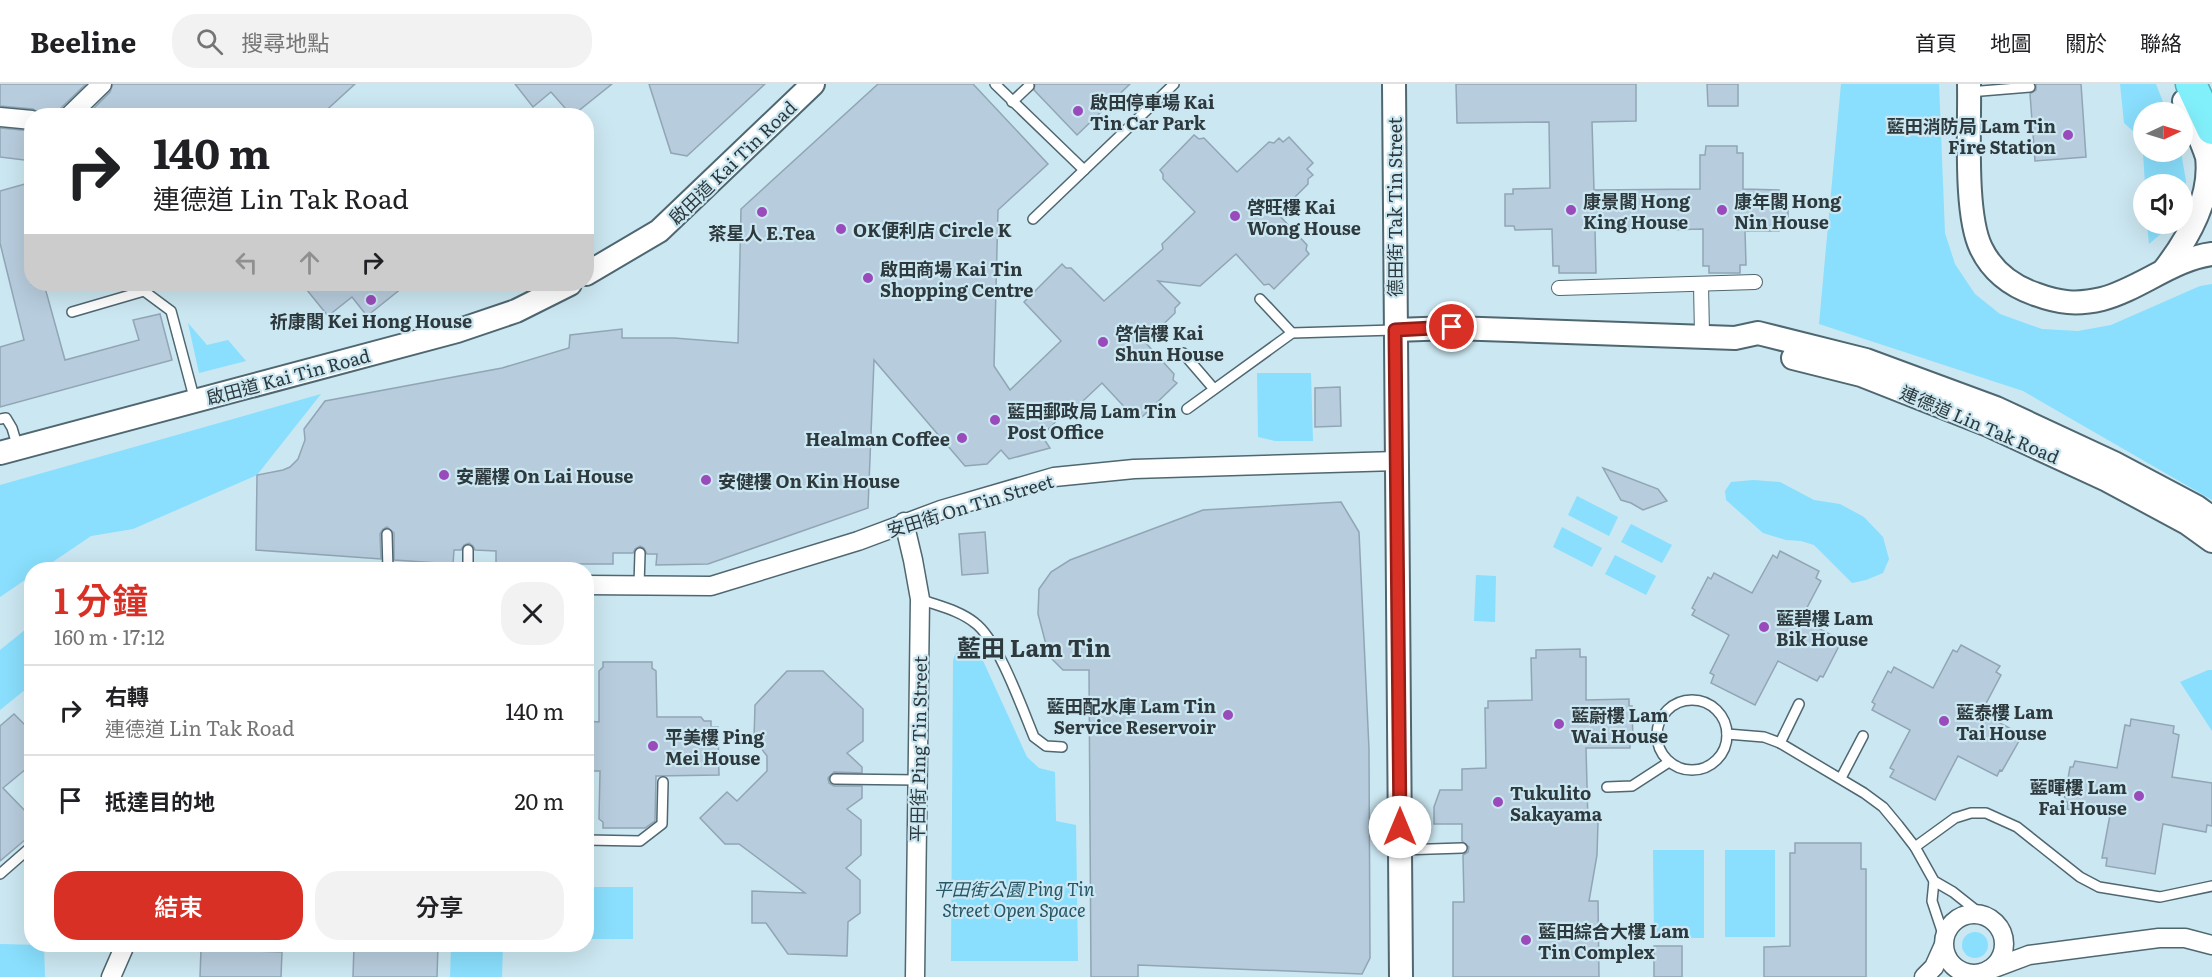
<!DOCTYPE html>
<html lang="zh-TW">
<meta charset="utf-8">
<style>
:root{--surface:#fff;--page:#f2f2f2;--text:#202124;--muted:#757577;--line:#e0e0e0;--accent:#d93025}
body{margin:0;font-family:Literata,"Noto Sans TC",serif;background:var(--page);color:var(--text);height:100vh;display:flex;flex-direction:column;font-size:22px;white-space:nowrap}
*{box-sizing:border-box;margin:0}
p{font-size:20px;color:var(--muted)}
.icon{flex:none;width:33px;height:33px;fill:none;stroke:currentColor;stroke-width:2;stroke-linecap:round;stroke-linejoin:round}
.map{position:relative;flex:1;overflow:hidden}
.panel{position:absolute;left:24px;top:478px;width:570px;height:390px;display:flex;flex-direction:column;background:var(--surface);border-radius:24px;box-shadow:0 6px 24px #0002}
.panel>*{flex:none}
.top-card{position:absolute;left:24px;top:24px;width:570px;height:183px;border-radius:24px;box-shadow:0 6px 24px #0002;background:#fff;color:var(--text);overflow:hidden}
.needle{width:39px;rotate:86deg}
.buttons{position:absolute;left:2133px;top:18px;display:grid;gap:12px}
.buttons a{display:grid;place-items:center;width:60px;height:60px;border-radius:50%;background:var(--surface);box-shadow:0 6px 24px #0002;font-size:30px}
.pin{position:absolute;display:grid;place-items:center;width:51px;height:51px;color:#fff;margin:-26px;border:3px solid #fff;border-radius:50%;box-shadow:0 2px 6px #0007}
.me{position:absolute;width:66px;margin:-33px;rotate:0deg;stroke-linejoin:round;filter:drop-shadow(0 0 4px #0008)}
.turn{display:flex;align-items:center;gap:21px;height:126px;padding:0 30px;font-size:27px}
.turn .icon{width:78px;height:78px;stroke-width:2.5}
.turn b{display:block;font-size:42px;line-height:51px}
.lanes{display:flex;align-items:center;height:57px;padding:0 30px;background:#0003;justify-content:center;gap:30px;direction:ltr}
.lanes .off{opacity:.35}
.round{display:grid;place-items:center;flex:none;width:63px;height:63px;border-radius:24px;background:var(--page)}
.headline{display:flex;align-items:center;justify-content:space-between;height:102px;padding:0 30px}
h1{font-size:36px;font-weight:600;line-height:45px;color:var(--accent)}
.button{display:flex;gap:12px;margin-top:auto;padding:12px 30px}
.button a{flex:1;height:69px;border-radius:24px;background:var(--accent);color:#fff;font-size:24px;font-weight:600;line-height:69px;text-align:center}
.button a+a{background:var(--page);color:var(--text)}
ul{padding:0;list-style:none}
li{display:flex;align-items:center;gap:18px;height:90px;padding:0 30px;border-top:2px solid var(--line)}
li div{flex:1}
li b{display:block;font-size:22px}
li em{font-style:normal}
header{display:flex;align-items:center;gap:36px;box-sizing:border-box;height:84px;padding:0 30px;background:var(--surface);border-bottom:2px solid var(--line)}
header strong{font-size:28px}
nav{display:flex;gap:33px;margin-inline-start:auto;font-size:21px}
.search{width:420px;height:54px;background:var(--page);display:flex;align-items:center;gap:15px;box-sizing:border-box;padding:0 21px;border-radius:24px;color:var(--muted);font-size:22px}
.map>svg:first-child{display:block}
</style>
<header>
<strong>Beeline</strong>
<div class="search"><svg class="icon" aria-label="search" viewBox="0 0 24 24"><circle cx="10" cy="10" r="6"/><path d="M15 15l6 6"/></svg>搜尋地點</div>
<nav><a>首頁</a><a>地圖</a><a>關於</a><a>聯絡</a></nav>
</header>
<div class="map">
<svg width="2212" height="893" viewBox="0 0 2212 893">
<rect width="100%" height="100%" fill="#cbe7f1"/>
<g fill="#89dffd">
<polygon points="1841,0 1939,0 1945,149 1955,180 1975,210 2000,230 2042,245 2078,247 2111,241 2200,202 2212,200 2212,416 2023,307 1819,240"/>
<polygon points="2120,0 2156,0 2167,28 2144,28 2144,68 2181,68 2186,97 2183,113 2182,100 2145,100 2142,55 2124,39"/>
<polygon points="2147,140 2169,140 2163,148 2149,160"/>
<polygon points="188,239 207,261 228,256 246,277 199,289"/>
<polygon points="1257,289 1311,289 1313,357 1275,357 1258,353"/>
<polygon points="321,310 257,391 133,445 91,452 41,486 32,486 31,492 0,513 0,401"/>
<polygon points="1753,396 1780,398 1814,416 1840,420 1864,433 1883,453 1889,475 1883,489 1866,496 1852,499 1814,461 1801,457 1786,456 1763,449 1726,416 1725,407 1731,398"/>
<polygon points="1577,412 1618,433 1609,452 1568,431"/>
<polygon points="1631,440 1672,461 1662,479 1621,458"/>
<polygon points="1562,443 1602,464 1592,483 1553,463"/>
<polygon points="1615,471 1656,492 1646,511 1605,490"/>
<polygon points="1476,491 1496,492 1495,538 1474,537"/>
<polygon points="31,541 31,601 0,626 0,566"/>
<path d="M966 563 973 564 979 568 1027 673 1039 684 1055 688 1056 737 1076 741 1078 877H951L953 577C955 569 958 566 966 563Z"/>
<polygon points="2208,586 2212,586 2212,647 2180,598"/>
<polygon points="1653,766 1704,766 1704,854 1654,854"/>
<rect x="1725" y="766" width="50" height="87"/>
<rect x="587" y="803" width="46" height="52"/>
<circle cx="1975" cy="861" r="13"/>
<polygon points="0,860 44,861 45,893 0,893"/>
<polygon points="451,861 503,861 502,893 450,893"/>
</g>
<g fill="#b7ccdd" stroke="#91a5b5" stroke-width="1.5">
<polygon points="0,0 86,0 61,24 58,32 42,32 33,25 0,22"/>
<polygon points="113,0 355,0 320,32 86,32 110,8"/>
<polygon points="515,0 612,0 572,32 551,8 533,23"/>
<polygon points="649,0 765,0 687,72 671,69"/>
<polygon points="878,0 973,0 1048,80 998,126 994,282 1010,306 1061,257 1024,218 1062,180 1066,184 1071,184 1104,217 1163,165 1162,160 1195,128 1163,95 1163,90 1160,86 1194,51 1199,55 1204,54 1237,88 1269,58 1274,59 1279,54 1283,58 1289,53 1313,79 1307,85 1313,91 1308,95 1308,100 1278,130 1307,161 1306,166 1309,170 1274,205 1269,200 1264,201 1236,170 1200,202 1158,197 1180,219 1175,224 1175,229 1145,258 1174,290 1173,296 1177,299 1141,334 1137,329 1131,330 1102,299 1068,331 1063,330 1042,352 1050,364 1009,375 1001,366 987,380 965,382 874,276 868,424 708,480 656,481 657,470 647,470 644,464 640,462 635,465 633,469 613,469 613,480 496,480 496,467 475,466 473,462 469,459 464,461 461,466 454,466 453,480 394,476 394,449 387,443 383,445 380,450 381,475 256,466 257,391 283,386 290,383 298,375 305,356 304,345 325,317 502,284 569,264 570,251 622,245 622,254 674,254 738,259 741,125"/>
<polygon points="1035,0 1130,0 1077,51 1034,6"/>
<polygon points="1456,0 1636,0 1636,37 1592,38 1594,106 1700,105 1700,71 1705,71 1706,62 1737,62 1737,69 1743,69 1743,105 1779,106 1779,110 1788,110 1788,142 1779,142 1779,147 1745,147 1746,181 1740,181 1740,189 1709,189 1709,182 1703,182 1703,145 1665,146 1665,142 1629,143 1629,146 1595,146 1596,189 1559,189 1559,182 1553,182 1552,145 1515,146 1514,142 1505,142 1505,110 1513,110 1513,105 1550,104 1549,38 1457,39"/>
<polygon points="1707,0 1738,0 1738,22 1708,22"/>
<polygon points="2036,0 2081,0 2086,73 2035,77 2030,10 2036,6"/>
<polygon points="0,44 32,47 32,77 0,73"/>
<polygon points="32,98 32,200 44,200 65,276 139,256 133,236 160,230 172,276 0,323 0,263 24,256 0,159 0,107"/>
<polygon points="302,200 407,200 367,232 352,213 328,232"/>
<polygon points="1340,303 1341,342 1315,343 1315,304"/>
<polygon points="1603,384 1658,405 1667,417 1643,426 1631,419 1621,416"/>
<polygon points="1341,418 1359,448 1369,665 1370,874 1362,890 1138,881 1138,893 1091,893 1089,586 1063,586 1049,572 1038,530 1039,505 1051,488 1070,476 1203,426"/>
<polygon points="985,448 988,489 962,491 959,450"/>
<polygon points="1780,467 1819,487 1816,494 1821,497 1801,535 1839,555 1836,561 1839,562 1823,593 1820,592 1817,597 1778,577 1755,621 1711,599 1714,591 1710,589 1729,551 1692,531 1695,526 1692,524 1708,493 1711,495 1714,489 1752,509 1773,471 1777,474"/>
<polygon points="1961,561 2000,582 1996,588 2001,591 1981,629 2019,649 2016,655 2019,657 2002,687 2000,686 1997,692 1958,672 1935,716 1890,693 1894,686 1890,684 1910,646 1872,626 1875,620 1872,618 1888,587 1891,589 1894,583 1933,604 1953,566 1957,568"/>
<polygon points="1580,565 1580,573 1586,573 1586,616 1629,615 1629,622 1632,622 1633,657 1630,657 1630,664 1586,664 1588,738 1598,738 1597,771 1589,817 1598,817 1599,893 1453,893 1453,818 1464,818 1463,771 1468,768 1469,763 1462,757 1462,740 1434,740 1434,723 1440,706 1462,706 1462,685 1486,684 1485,624 1488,624 1488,617 1532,616 1531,574 1536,574 1536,566"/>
<polygon points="603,578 652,578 652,584 656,587 657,633 701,633 704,637 711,637 711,643 718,643 719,691 656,692 655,737 645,744 603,744 603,738 599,735 600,687 586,687 586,637 599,638 599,587 603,583"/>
<polygon points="787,587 823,587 863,625 863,657 847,669 862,683 862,689 834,688 828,694 829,699 834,702 862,702 862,714 847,725 861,736 861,771 846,784 860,796 860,829 848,838 847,872 788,870 766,839 752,839 752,807 805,809 739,760 725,760 700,734 727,708 737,717 767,687 767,672 754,655 755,621"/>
<polygon points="14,630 32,648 32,680 3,704 32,734 32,750 0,777 0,642"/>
<polygon points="2131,635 2174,642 2173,649 2179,651 2172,693 2212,699 2212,742 2207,741 2206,748 2163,740 2155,790 2106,782 2107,774 2102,774 2110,731 2067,725 2068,718 2064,717 2070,683 2073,683 2075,677 2117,684 2125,641 2130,642"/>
<polygon points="1795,759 1861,759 1861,785 1866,785 1866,893 1764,893 1764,863 1790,862 1790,769 1795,769"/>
<polygon points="354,861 438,861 437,893 353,893"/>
<rect x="1654" y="862" width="28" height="31"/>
<polygon points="201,865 282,868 281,893 200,893"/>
</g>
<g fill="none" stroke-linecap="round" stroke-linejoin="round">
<defs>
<g id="service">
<polyline points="995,0 1084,86"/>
<polyline points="1969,8 2030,3"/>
<polyline points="1012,18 1029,2"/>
<polyline points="1033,135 1174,0"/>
<polyline points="1260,215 1292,249"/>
<polyline points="72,228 144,207 171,227 195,317"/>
<polyline points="1183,269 1214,305"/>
<polyline points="1187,325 1292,249 1394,246"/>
<polyline points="0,335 6,334 12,344 18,364"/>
<polyline points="387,450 388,486"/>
<polyline points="468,486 468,466"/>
<polyline points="639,501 640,469"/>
<path d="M920 515C938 522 959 526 975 539 998 556 1022 624 1034 653L1046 662 1062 663"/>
<circle cx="1692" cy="651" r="35"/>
<polyline points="1727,650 1764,653 1780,659 1864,709 1883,723 1898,741 1915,763 1934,797 1953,808 1982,831"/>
<polyline points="1780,659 1799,620"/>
<polyline points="1841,694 1863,652"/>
<polyline points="835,695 918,696"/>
<polyline points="1607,703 1632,702 1669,678"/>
<polyline points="586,756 640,757 662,740 663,698"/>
<polyline points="1915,763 1955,734 1971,729 1986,729 2017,743 2080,793 2099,803 2160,813 2212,802"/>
<polyline points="1400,766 1462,764"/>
<polyline points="0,790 32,762"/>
<polyline points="1934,797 1932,817 1944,853"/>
</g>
<g id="pedestrian">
<polyline points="1701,200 1702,251"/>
<polyline points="1559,204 1755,198"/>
</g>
<g id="minor">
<polyline points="69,32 102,0"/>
<polyline points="0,33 32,36"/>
<polyline points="904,438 913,476 920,515 915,893"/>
<polyline points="586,501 711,502 858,457 941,426 1054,393 1134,385 1397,377"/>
<circle cx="1974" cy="860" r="30"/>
<polyline points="1989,886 2029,871 2159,854 2185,854 2212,861"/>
<polyline points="111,893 125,861"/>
<polyline points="1924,893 1934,883 1943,863"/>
</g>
<g id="tertiary">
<polyline points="1394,0 1401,893"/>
<path d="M1969 0C1970 41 1964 129 1981 164 1992 187 2012 202 2035 210 2059 219 2077 221 2102 215 2140 205 2173 175 2212 170"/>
<path d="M2164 186C2187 156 2212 114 2207 73 2201 54 2191 35 2184 17"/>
<polyline points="586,190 659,147 813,0"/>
<polyline points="1395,246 1452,244 1735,254 1758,249 1866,276 1996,324 2114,379 2197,423 2212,434"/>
<polyline points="1793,274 1861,291 1988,341 2107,396 2187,439 2212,457"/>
<polyline points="0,369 457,247 516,227 570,200"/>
</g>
<polyline id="trunk" points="2191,0 2212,45"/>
</defs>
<use href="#service" stroke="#4f6771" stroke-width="12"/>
<use href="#pedestrian" stroke="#4f6771" stroke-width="16"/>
<use href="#minor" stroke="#4f6771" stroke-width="21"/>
<use href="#tertiary" stroke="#4f6771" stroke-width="26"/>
<use href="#trunk" stroke="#50adb8" stroke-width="33"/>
<use href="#service" stroke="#fff" stroke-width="9"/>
<use href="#pedestrian" stroke="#fff" stroke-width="14"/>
<use href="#minor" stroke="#fff" stroke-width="18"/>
<use href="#tertiary" stroke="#fff" stroke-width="22"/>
<use href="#trunk" stroke="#82f0fb" stroke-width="30"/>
</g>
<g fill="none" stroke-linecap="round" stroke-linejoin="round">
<defs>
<polyline id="route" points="1400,743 1395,246 1452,243"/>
</defs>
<use href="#route" stroke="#8d1f18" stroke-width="15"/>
<use href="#route" stroke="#d93025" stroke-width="10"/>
</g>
<g fill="#9a4bbb" stroke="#cbe7f1" stroke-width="2">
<circle cx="1078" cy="27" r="6"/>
<circle cx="2068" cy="51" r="6"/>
<circle cx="1571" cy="126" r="6"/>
<circle cx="1722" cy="126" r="6"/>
<circle cx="762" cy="128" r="6"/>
<circle cx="1235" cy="132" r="6"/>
<circle cx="841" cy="145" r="6"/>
<circle cx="868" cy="194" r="6"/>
<circle cx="371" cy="216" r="6"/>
<circle cx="1103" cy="258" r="6"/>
<circle cx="995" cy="336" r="6"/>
<circle cx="962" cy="354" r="6"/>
<circle cx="444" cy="391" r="6"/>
<circle cx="706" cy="396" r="6"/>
<circle cx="1764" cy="543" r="6"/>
<circle cx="1228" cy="631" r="6"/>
<circle cx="1944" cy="637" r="6"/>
<circle cx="1559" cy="640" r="6"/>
<circle cx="653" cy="662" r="6"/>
<circle cx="2139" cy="712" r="6"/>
<circle cx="1498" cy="718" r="6"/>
<circle cx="1526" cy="856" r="6"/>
</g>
<g text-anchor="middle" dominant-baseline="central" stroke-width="4.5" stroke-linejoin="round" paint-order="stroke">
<g font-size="18" font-weight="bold" fill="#2e393d" stroke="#cbe7f1" text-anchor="start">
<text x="1090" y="17">啟田停車場 Kai<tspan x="1090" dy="21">Tin Car Park</tspan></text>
<text x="2056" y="41" text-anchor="end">藍田消防局 Lam Tin<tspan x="2056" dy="21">Fire Station</tspan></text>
<text x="1583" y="116">康景閣 Hong<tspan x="1583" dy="21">King House</tspan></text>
<text x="1734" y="116">康年閣 Hong<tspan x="1734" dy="21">Nin House</tspan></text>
<text x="1247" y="122">啓旺樓 Kai<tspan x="1247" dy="21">Wong House</tspan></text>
<text x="853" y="145">OK便利店 Circle K</text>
<text x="762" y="148" text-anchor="middle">茶星人 E.Tea</text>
<text x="880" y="184">啟田商場 Kai Tin<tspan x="880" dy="21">Shopping Centre</tspan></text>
<text x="371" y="236" text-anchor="middle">祈康閣 Kei Hong House</text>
<text x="1115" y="248">啓信樓 Kai<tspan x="1115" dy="21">Shun House</tspan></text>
<text x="1007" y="326">藍田郵政局 Lam Tin<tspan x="1007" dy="21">Post Office</tspan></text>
<text x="950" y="354" text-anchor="end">Healman Coffee</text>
<text x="456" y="391">安麗樓 On Lai House</text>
<text x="718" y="396">安健樓 On Kin House</text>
<text x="1776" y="533">藍碧樓 Lam<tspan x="1776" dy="21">Bik House</tspan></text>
<text x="1216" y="621" text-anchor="end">藍田配水庫 Lam Tin<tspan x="1216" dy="21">Service Reservoir</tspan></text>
<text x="1956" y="627">藍泰樓 Lam<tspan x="1956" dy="21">Tai House</tspan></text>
<text x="1571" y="630">藍蔚樓 Lam<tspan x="1571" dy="21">Wai House</tspan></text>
<text x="665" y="652">平美樓 Ping<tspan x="665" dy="21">Mei House</tspan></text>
<text x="2127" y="702" text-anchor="end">藍暉樓 Lam<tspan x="2127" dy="21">Fai House</tspan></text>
<text x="1510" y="708">Tukulito<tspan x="1510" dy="21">Sakayama</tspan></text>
<text x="1538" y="846">藍田綜合大樓 Lam<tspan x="1538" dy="21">Tin Complex</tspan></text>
</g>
<g font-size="18" fill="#2e393d" stroke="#cbe7f1">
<text transform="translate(732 78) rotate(-44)">啟田道 Kai Tin Road</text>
<text transform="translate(1394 123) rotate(-90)">德田街 Tak Tin Street</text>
<text transform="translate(288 292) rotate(-15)">啟田道 Kai Tin Road</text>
<text transform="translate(1980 340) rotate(23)">連德道 Lin Tak Road</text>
<text transform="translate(970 421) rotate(-17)">安田街 On Tin Street</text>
<text transform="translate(918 665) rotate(-89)">平田街 Ping Tin Street</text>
</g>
<g font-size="18" font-style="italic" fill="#255667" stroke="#cbe7f1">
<text x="1014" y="804">平田街公園 Ping Tin<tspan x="1014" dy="21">Street Open Space</tspan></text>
</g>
<g font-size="24" font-weight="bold" fill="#2e393d" stroke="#cbe7f1">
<text x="1034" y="562">藍田 Lam Tin</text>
</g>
</g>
</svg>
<div class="buttons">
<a><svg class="needle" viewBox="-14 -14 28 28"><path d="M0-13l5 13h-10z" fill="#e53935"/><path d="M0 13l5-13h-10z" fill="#757577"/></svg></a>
<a><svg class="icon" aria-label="sound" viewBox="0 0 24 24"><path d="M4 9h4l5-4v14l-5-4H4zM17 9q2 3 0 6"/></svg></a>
</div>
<div class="pin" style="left:1452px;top:243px;background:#d93025"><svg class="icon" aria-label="arrive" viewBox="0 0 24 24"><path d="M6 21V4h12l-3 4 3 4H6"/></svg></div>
<svg class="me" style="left:1400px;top:743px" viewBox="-20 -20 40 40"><circle r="19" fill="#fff"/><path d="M0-13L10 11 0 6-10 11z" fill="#d93025"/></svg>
<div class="top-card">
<div class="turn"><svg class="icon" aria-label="right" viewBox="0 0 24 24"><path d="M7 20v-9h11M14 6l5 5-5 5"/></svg><div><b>140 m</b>連德道 Lin Tak Road</div></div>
<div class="lanes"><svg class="icon off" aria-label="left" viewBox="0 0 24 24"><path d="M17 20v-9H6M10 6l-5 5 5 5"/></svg><svg class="icon off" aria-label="ahead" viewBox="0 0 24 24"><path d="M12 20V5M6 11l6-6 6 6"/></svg><svg class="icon" aria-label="right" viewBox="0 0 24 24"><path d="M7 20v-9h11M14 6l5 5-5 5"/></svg></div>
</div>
<section class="panel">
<div class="headline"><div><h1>1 分鐘</h1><p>160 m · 17:12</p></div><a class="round"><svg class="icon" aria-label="close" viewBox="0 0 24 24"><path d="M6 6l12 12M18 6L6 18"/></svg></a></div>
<ul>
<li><svg class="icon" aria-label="right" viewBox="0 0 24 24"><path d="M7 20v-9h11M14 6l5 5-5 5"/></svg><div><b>右轉</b><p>連德道 Lin Tak Road</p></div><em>140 m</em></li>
<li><svg class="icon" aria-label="arrive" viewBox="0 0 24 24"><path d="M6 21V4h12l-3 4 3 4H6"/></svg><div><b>抵達目的地</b></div><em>20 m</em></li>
</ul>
<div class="button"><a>結束</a><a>分享</a></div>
</section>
</div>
